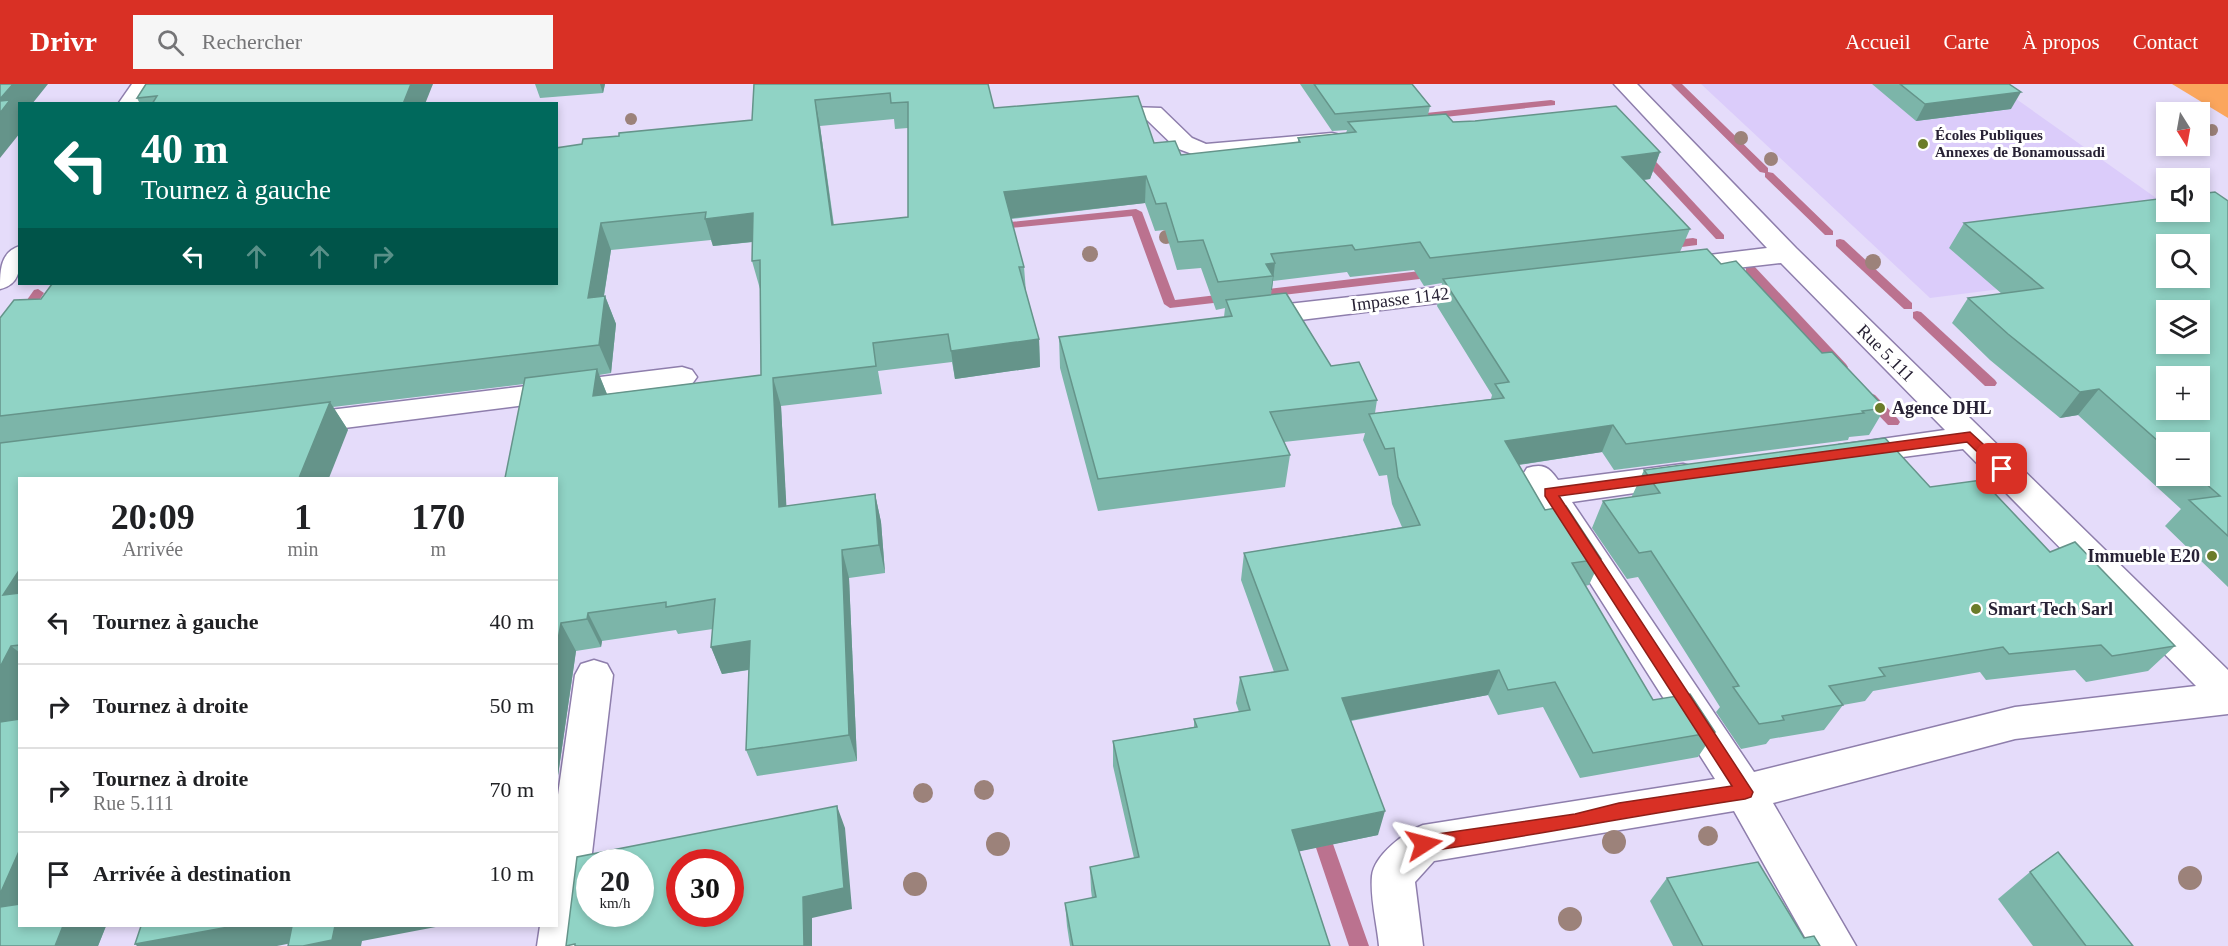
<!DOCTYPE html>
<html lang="fr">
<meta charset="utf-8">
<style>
:root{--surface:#fff;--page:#f6f6f6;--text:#202124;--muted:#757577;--line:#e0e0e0;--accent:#d93025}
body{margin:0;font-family:Georgia,serif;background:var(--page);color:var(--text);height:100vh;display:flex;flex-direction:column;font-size:22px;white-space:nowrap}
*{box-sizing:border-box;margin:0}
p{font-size:20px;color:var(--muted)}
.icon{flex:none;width:33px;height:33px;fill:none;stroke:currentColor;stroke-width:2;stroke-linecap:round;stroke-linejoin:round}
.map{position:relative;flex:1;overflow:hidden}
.panel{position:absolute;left:18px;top:393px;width:540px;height:450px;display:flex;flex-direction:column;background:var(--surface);border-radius:0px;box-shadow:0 3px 9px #0003}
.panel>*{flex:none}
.hud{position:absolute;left:18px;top:18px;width:540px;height:183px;border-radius:0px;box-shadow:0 3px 9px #0003;background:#00695c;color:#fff;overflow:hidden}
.needle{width:39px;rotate:169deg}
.tools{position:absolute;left:2156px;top:18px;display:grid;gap:12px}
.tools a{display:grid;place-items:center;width:54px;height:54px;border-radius:0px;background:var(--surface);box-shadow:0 3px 9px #0003;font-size:30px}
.speed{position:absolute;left:576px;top:765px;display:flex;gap:12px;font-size:30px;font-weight:700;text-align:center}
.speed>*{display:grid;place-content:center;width:78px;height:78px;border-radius:50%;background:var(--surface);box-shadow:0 3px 9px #0003;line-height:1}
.speed small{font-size:15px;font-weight:400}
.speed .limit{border:9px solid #d22;background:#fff;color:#111}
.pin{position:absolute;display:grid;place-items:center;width:51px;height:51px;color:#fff;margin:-26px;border-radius:12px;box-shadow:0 3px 9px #0006}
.me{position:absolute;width:66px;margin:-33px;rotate:81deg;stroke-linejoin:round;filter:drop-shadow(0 0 4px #0008)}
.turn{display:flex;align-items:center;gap:21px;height:126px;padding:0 24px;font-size:27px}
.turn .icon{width:78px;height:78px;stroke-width:2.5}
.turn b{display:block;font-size:42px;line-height:51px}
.lanes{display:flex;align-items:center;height:57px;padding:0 24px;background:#0003;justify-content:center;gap:30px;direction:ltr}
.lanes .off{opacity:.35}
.eta{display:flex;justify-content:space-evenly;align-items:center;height:102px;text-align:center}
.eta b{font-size:36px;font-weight:800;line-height:42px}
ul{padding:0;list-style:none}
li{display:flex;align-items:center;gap:18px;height:84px;padding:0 24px;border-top:2px solid var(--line)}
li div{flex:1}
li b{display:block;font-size:22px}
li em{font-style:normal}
header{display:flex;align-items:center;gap:36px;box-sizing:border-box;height:84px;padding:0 30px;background:var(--accent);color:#fff}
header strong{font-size:28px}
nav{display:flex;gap:33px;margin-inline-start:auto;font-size:21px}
.search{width:420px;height:54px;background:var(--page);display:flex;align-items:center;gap:15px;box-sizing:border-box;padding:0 21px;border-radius:0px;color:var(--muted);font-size:22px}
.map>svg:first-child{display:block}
</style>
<header>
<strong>Drivr</strong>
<div class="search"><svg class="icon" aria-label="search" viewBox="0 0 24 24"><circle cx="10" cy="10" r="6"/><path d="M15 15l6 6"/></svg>Rechercher</div>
<nav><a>Accueil</a><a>Carte</a><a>À propos</a><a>Contact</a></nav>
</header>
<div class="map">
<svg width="2228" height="862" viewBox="0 0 2228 862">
<rect width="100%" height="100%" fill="#e5dcfa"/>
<polygon fill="#dbccfa" points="1701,0 1995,0 2166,121 2166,128 2199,160 2166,160 2166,184 1930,214"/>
<polygon fill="#fba65d" points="2172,0 2228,0 2228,34"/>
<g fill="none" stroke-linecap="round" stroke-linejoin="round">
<g fill="#bb728f" fill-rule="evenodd">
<polygon points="1671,0 1682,0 1768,84 1768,88 1773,89 1833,147 1833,151 1825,151 1765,93 1765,89 1760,88"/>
<polygon points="1551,16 1555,17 1555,21 1426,35 1421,32 1426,29"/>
<polygon points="1642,66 1646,67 1724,151 1724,155 1716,155 1638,71 1638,67"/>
<polygon points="1136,125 1142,128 1175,216 1437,185 1443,189 1437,193 1170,224 1164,220 1132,132 1010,144 1004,141 1010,138"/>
<polygon points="1693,154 1697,155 1697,161 1666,165 1660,161 1666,157"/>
<polygon points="1840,155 1844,156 1912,219 1912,225 1904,225 1836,162 1836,156"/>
<polygon points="1750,181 1754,182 1846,280 1848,283 1846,286 1836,286 1746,188 1746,182"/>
<polygon points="38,205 44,209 5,267 0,268 0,254 34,206"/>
<polygon points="1917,227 1921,228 1995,296 1997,299 1995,302 1985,302 1913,234 1913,228"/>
<polygon points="1870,309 1875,311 1898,335 1900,338 1898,341 1888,341 1865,317 1863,314 1865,311"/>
<polygon points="1318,735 1325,737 1327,743 1369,862 1349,862 1309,743 1311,737"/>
</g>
<defs>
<g id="minor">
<polygon points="132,0 154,0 141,20 118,20"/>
<path d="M1614 0H1637L1796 164 2228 586V630L2015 655 1773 719 1856 862H1810L1734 727 1434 777 1415 798 1423 862H1379C1377 840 1370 814 1372 792 1374 771 1405 748 1423 741L1715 695 1527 400 1522 392 1527 384C1543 379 1549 383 1558 396L1683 380 1694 383 1699 391 1694 399 1683 402 1572 418 1754 688 2015 623 2196 602 1963 365 1850 380 1839 377 1834 369 1839 361 1945 346 1781 179 1676 191 1667 189 1663 183 1667 177 1676 175 1767 164Z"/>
<polygon points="1098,22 1161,24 1192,54 1206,60 1332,49 1340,51 1344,56 1340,61 1332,63 1203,74 1176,64 1147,36 1090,34 1087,29 1090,24"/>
<path d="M20 162C20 181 22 200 0 205 0 187 0 168 20 162Z"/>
<polygon points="1484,198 1494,200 1498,206 1494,212 1252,242 1242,239 1238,233 1242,227 1252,224"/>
<polygon points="682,283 692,286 697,293 692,300 297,350 286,347 282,340 286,333 297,330"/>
<polygon points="594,576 607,580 613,591 581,862 537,862 540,842 556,842 556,725 575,591 581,580"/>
</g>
</defs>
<use href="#minor" stroke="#8e7eac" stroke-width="3"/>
<use href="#minor" fill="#fff" fill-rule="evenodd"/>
</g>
<g fill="#9c827a">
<circle cx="631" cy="35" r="6"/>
<circle cx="2212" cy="46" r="6"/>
<circle cx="1741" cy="54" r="7"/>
<circle cx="1771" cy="75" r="7"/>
<circle cx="1166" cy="153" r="7"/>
<circle cx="1090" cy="170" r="8"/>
<circle cx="1873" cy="178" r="8"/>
<circle cx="984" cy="706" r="10"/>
<circle cx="923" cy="709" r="10"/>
<circle cx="1708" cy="752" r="10"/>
<circle cx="1614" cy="758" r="12"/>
<circle cx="998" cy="760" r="12"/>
<circle cx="2190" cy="794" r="12"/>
<circle cx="915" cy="800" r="12"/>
<circle cx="1570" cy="835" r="12"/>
</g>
<g fill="#7cb5a9" fill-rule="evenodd">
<polygon points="146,0 425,20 140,20 137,14"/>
<polygon points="535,0 605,0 603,9 540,14"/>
<path d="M754 0H988L994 24 1154 59 1181 71 1298 59V54L1346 49 1347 46 1332 47 1300 0H1412L1430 22 1428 31 1453 38 1660 68 1650 95 1644 96 1690 145 1680 168 1721 180 1885 324 1869 351 1849 353 1848 356 1614 386 1602 368 1519 381 1545 426 1601 475 1589 501 1585 502 1653 616 1715 648 1698 673 1580 694 1543 623 1498 631 1488 611 1351 637 1378 751 1299 767 1330 862H1070L1067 842 1065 819 1092 814 1091 806 1090 783 1134 774 1113 682V657L1194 643V635L1239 628 1236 619 1240 593 1274 588 1241 496 1244 469 1402 443 1392 420 1387 391 1379 392 1363 356 1365 349 1284 358 1290 371 1285 403 1098 427 1060 284 1059 253 1224 233 1225 224 1216 226 1201 184 1177 186 1165 146 1155 147 1145 119 1011 135 1024 183 1026 208 1039 255 1040 283 955 295 952 278 878 287 882 310 781 322 786 422 875 410 881 438 885 489 849 494 857 677 757 692 746 666 749 586 722 590 711 563 713 545 678 550 676 546 602 557 601 563 576 567 556 705V394L524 300 333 323 348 346 20 394V633L19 635 20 842H106L98 862H0V234L41 215 556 200 582 60 619 52 752 36ZM894 35 895 45 908 44V133L834 141 820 42ZM711 156 713 162 753 158 752 177 760 205H761V291L607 310 599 291 611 289 616 240 605 212H604L611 166ZM1414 186 1424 202 1442 199 1437 222 1492 311 1491 315 1375 329 1377 316 1331 282 1271 211 1273 197 1347 188 1350 193Z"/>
<polygon points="1872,0 2009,0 2011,25 1916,37"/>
<path d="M2228 117V503L2165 442 2181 425 2078 331 2060 334 1990 276 1952 239 1968 214 2002 210 1949 164 1964 139ZM2166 358 2199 392H2166Z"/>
<polygon points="1644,386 1930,403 2050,468 2175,562 2148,587 2086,598 2075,586 1986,596 1980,588 1873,607 1865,617 1843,621 1824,646 1770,655 1766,660 1741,665 1716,628 1720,623 1638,493 1627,495 1592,444 1603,417 1632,413 1632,412"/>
<polygon points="2030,788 2133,862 2033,862 1998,815"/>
<polygon points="1667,794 1804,854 1820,862 1673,862 1650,817"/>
</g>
<g fill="#65948a">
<polygon points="13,0 48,0 32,20 20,20 20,49 0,74 0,15"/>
<polygon points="411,0 433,0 425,20 403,20"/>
<polygon points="600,0 605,0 603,9"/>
<polygon points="2021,8 2011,25 1916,37 1925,20"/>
<polygon points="815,16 820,42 837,168 832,141"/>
<polygon points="1660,68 1650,95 1613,99 1622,73"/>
<polygon points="1146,92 1145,119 1006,135 1004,108"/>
<polygon points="753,129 760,157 713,162 705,135"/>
<polygon points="601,139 611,166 599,242 588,214"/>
<polygon points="1275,179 1272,206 1271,206 1273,192 1266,180"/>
<polygon points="605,212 616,240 611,289 599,261"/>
<polygon points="1039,255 1040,283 955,295 951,267"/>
<polygon points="597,285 608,313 593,312"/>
<polygon points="773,294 781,322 788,451 779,423"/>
<polygon points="2099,305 2078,331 2060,334 2080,308"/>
<polygon points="330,318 348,346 329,394 299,394"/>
<polygon points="1613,341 1602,368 1497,384 1505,357"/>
<polygon points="875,410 881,438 885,489 879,461"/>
<polygon points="842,466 849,494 857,677 849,651"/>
<polygon points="20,485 20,526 3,511"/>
<polygon points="588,529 602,557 601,563 587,535"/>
<polygon points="561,539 576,567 556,705 556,567"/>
<polygon points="750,557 759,584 722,590 711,563"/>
<polygon points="11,562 20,569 20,633 1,669 0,668 0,583"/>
<polygon points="1499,586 1488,611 1336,639 1342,614"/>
<polygon points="837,722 845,744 852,825 812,834 812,862 804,862 803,813"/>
<polygon points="1385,727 1378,751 1287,770 1292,746"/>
<polygon points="20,765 20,841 0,828 0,810"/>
<polygon points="63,842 106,842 98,862 55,862"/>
<polygon points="234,842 308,842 322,853 277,862 137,862 135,860"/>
<polygon points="335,842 441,842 362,857 361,862 303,862"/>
</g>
<g fill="#90d3c5" stroke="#65948a" stroke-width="1.5" fill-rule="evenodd">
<polygon points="0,0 13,0 0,15"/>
<polygon points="146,0 411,0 403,20 152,20 157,12 137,14"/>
<path d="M754 0H988L994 24 1138 12 1154 59 1175 57 1181 71 1300 58 1298 54 1356 48 1348 38 1446 30 1453 38 1475 37 1616 22 1660 68 1622 73 1690 145 1430 174 1420 158 1355 166 1352 161 1271 170 1275 179 1266 180 1273 192 1218 198 1203 156 1178 158 1166 119 1156 120 1146 92 1004 108 1024 183H1019L1039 255 951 267 948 250 873 259 876 282 773 294 779 423 875 410 879 461 842 466 849 651 746 666 750 557 711 563 715 515 666 523V518L588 529 587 535 561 539 556 567V394H505L525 294 597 285 593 312 761 291 760 176 752 177 753 129 705 135 706 128 601 139 588 214 605 212 599 261 0 332V234L14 216 41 215 52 200H556V64L582 60 583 55 619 52V49L752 36ZM890 9 891 19 908 18V133L832 141 815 16Z"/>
<polygon points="1314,0 1412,0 1430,22 1335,30"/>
<polygon points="1900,0 2009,0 2021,8 1925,20"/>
<polygon points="10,16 0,29 0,17"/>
<path d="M2215 108 2228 117V452L2189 416 2220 412 2197 392H2199V358H2166V364L2099 305 2080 308 2008 250 1968 214 2043 204 1964 139 2166 114V128H2199V110ZM2166 160H2199V194H2166ZM2166 226H2199V260H2166ZM2166 292H2199V326H2166Z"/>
<polygon points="1707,165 1721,180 1736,177 1822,269 1832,268 1885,324 1862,327 1864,329 1626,360 1613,341 1505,357 1545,426 1566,422 1601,475 1572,479 1653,616 1690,610 1715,648 1593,669 1555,598 1508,606 1499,586 1342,614 1385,727 1292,746 1330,862 1073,862 1065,819 1096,813 1090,783 1139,773 1113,657 1197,643 1194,635 1250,626 1240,593 1288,586 1244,469 1420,441 1398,393 1394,364 1385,365 1369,330 1504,314 1495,300 1509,298 1443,195"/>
<polygon points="1286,209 1331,282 1359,278 1377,316 1270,328 1290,371 1098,395 1059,253 1232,232 1226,216"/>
<polygon points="330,318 299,394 20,394 20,485 3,511 20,509 20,561 11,562 0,583 0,359"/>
<polygon points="1885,354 1930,403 1982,396 2050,468 2075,458 2175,562 2112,572 2101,561 2009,570 2003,563 1879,584 1885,592 1829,602 1843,621 1782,632 1784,636 1759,640 1733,603 1739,602 1651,467 1639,469 1603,417 1660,409 1644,386"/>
<polygon points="20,635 20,765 0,810 0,638"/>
<path d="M837 722 844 804 803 813 804 862H575V860L566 862 577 773ZM590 778H640V830H590ZM680 778H730V830H680Z"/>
<polygon points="2058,768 2133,862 2086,862 2030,788"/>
<polygon points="1758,778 1804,854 1814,852 1820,862 1703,862 1667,794"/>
<polygon points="20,820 20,842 63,842 55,862 0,862 0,823"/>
<polygon points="141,842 234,842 135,860"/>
<polygon points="292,842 335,842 332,856 303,862 288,862"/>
</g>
<path fill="#d93025" stroke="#8d1f18" stroke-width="1.5" d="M1970 348 2007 382V388H1998L1967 358 1559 412 1753 708 1751 713 1745 715C1637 731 1531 752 1424 768L1417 765 1415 760 1417 754 1424 752 1575 730 1619 719 1732 702 1545 412V405Z"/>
<g fill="#6b7c2a" stroke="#fff" stroke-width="2">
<circle cx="1923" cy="60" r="6"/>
<circle cx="1880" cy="324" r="6"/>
<circle cx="2212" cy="472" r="6"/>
<circle cx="1976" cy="525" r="6"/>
</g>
<g text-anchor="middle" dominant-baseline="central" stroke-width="6" stroke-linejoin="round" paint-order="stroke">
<g font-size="15" font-weight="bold" fill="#282235" stroke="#fff" text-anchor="start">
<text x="1935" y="51">Écoles Publiques<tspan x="1935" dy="17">Annexes de Bonamoussadi</tspan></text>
</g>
<g font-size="18" fill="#282235" stroke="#fff">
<text transform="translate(1400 215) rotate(-7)">Impasse 1142</text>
<text transform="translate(1886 269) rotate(45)">Rue 5.111</text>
</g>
<g font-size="18" font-weight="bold" fill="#282235" stroke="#fff" text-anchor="start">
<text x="1892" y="324">Agence DHL</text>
<text x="2200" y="472" text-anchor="end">Immueble E20</text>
<text x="1988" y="525">Smart Tech Sarl</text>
</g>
</g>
</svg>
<div class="tools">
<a><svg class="needle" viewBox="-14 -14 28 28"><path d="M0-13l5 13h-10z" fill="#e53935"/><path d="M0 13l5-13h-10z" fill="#757577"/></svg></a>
<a><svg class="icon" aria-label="sound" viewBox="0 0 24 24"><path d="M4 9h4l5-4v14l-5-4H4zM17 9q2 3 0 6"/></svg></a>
<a><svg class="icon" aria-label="search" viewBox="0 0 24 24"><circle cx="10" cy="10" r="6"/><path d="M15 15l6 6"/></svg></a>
<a><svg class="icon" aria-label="layers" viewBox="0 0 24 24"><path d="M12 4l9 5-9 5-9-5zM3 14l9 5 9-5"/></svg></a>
<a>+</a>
<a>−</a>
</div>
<div class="speed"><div>20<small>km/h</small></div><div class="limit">30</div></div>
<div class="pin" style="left:2002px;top:385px;background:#d93025"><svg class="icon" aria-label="arrive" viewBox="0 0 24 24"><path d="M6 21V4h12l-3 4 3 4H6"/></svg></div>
<svg class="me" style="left:1424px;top:760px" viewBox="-20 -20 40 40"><path d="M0-17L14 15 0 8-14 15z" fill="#d93025" stroke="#fff" stroke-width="4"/></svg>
<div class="hud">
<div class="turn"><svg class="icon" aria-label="left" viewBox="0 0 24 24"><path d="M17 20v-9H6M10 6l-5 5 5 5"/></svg><div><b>40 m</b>Tournez à gauche</div></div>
<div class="lanes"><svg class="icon" aria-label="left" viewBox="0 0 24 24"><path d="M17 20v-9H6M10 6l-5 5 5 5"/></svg><svg class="icon off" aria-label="ahead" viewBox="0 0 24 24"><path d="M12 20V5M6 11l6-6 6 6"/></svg><svg class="icon off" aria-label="ahead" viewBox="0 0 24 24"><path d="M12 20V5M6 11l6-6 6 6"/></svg><svg class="icon off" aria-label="right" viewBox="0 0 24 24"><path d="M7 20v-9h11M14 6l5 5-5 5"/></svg></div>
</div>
<section class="panel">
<div class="eta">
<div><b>20:09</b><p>Arrivée</p></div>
<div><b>1</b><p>min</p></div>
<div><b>170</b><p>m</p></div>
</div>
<ul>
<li><svg class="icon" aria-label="left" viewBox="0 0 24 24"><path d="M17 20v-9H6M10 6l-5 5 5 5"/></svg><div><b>Tournez à gauche</b></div><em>40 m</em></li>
<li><svg class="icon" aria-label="right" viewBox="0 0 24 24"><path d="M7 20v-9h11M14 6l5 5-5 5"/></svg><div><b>Tournez à droite</b></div><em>50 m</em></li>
<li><svg class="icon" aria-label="right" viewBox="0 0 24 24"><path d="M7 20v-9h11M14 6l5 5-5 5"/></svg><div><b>Tournez à droite</b><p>Rue 5.111</p></div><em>70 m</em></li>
<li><svg class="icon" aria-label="arrive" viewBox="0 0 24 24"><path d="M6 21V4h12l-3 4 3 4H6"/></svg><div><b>Arrivée à destination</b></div><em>10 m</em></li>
</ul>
</section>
</div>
